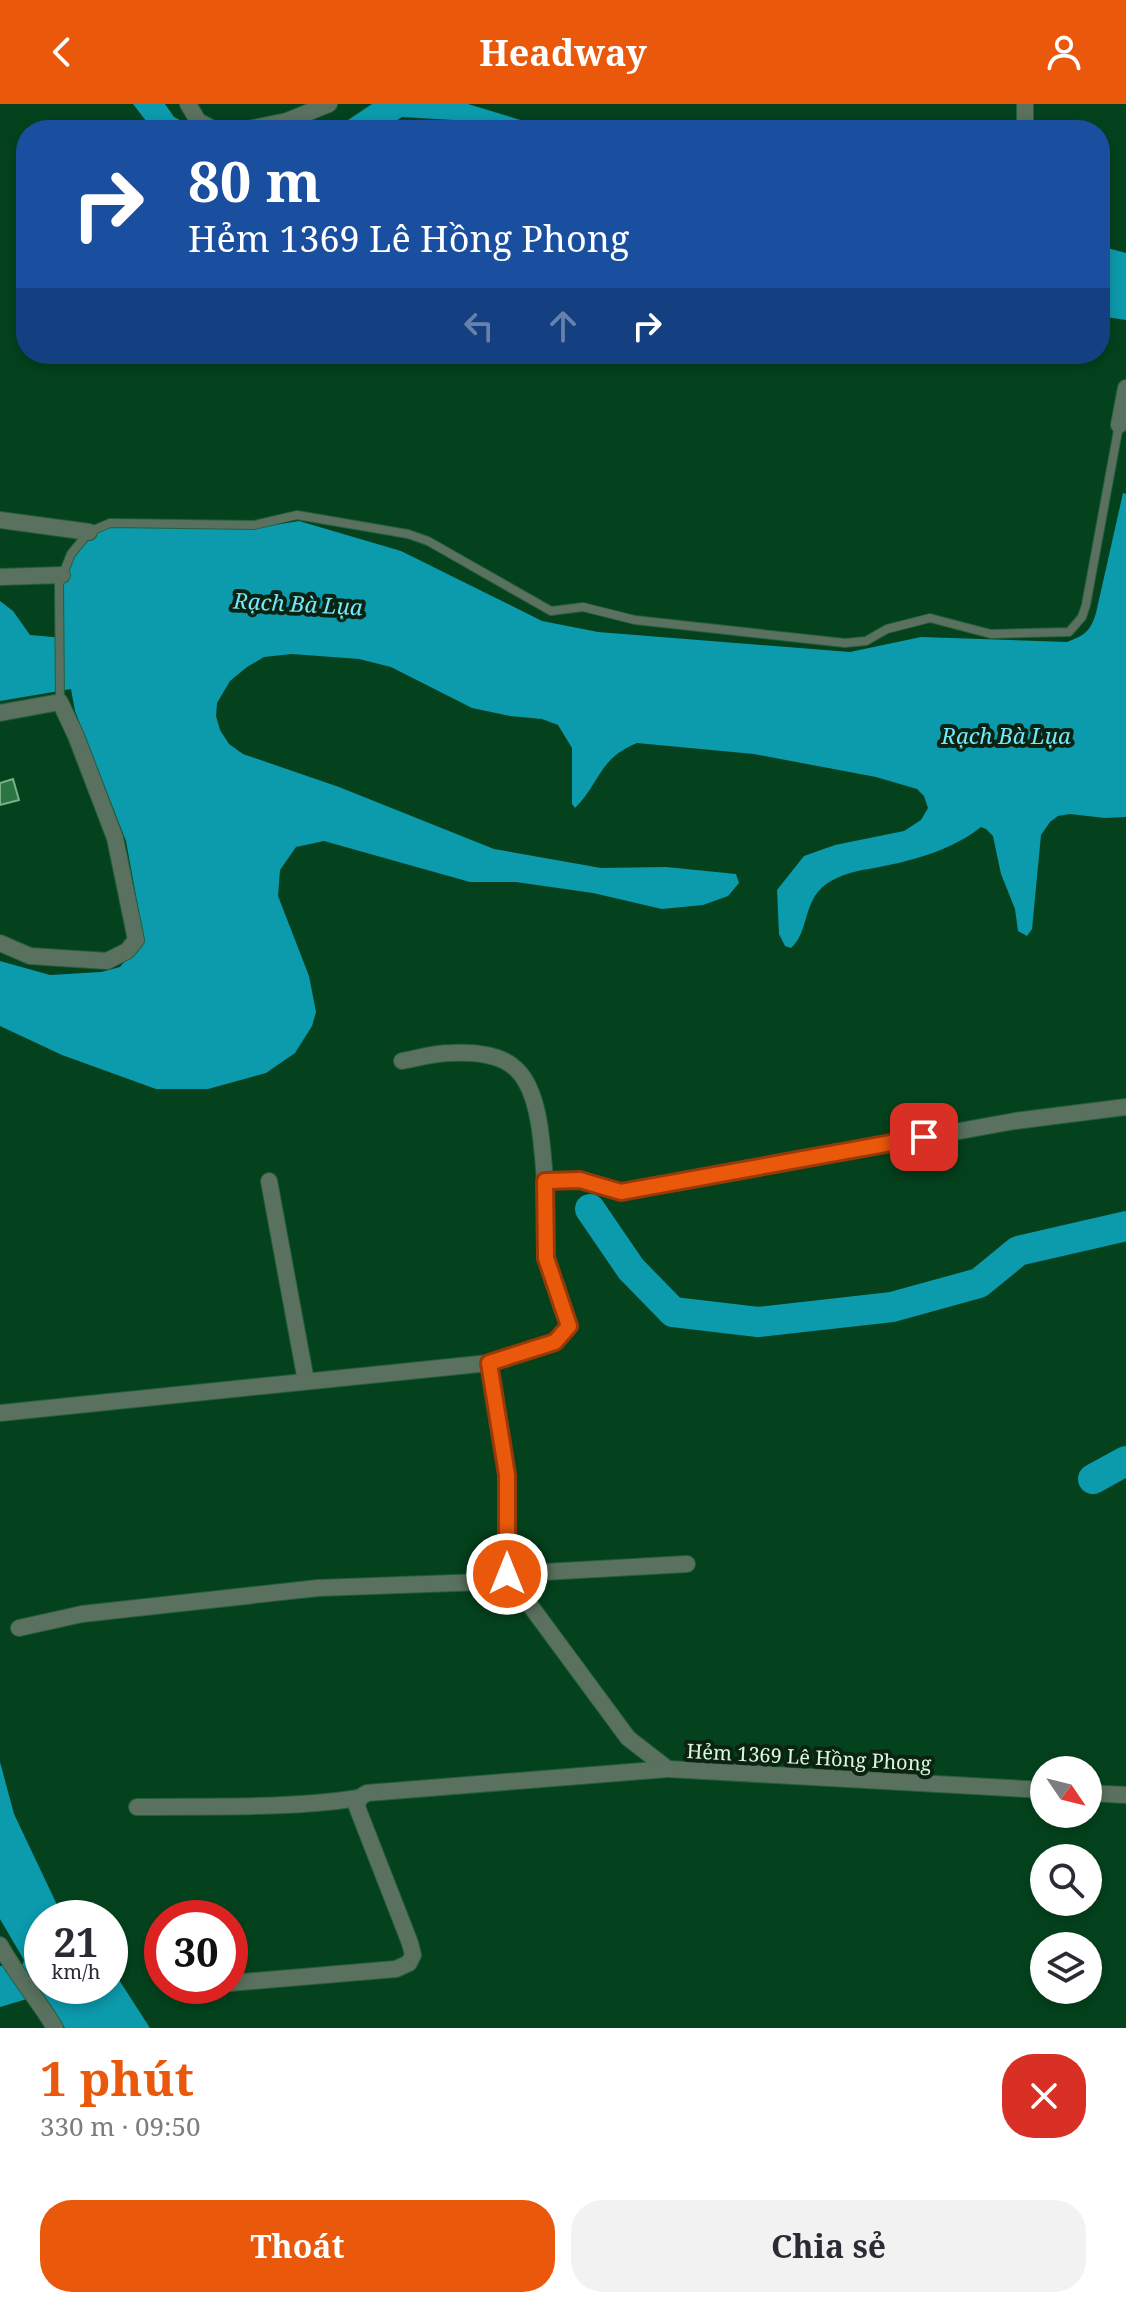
<!DOCTYPE html>
<html lang="vi">
<meta charset="utf-8">
<style>
:root{--surface:#fff;--page:#f2f2f3;--text:#2b2b33;--muted:#7c7c81;--accent:#ea580c}
body{margin:0;font-family:"Noto Serif",serif;background:var(--page);color:var(--text);height:100vh;display:flex;flex-direction:column;font-size:30px;white-space:nowrap}
*{box-sizing:border-box;margin:0}
p{font-size:26px;color:var(--muted)}
.icon{flex:none;width:44px;height:44px;fill:none;stroke:currentColor;stroke-width:2;stroke-linecap:round;stroke-linejoin:round}
.map{position:relative;height:1924px;overflow:hidden}
.drawer{display:flex;flex-direction:column;background:var(--surface);flex:1}
.drawer>*{flex:none}
.hud{position:absolute;left:16px;top:16px;width:1094px;height:244px;border-radius:32px;box-shadow:0 4px 12px #0003;background:#1a4fa0;color:#fff;overflow:hidden}
.needle{width:52px;rotate:125deg}
.controls{position:absolute;left:1030px;top:1652px;display:grid;gap:16px}
.controls a{display:grid;place-items:center;width:72px;height:72px;border-radius:50%;background:var(--surface);box-shadow:0 4px 12px #0003;font-size:40px}
.speed{position:absolute;left:24px;top:1796px;display:flex;gap:16px;font-size:40px;font-weight:700;text-align:center}
.speed>*{display:grid;place-content:center;width:104px;height:104px;border-radius:50%;background:var(--surface);box-shadow:0 4px 12px #0003;line-height:1}
.speed small{font-size:20px;font-weight:400}
.speed .limit{border:12px solid #d22;background:#fff;color:#111}
.pin{position:absolute;display:grid;place-items:center;width:68px;height:68px;color:#fff;margin:-34px;border-radius:16px;box-shadow:0 4px 12px #0006}
.me{position:absolute;width:88px;margin:-44px;rotate:0deg;stroke-linejoin:round;filter:drop-shadow(0 0 6px #0008)}
.turn{display:flex;align-items:center;gap:28px;height:168px;padding:0 40px;font-size:36px}
.turn .icon{width:104px;height:104px;stroke-width:2.5}
.turn b{display:block;font-size:56px;line-height:68px}
.lanes{display:flex;align-items:center;height:76px;padding:0 40px;background:#0003;justify-content:center;gap:40px;direction:ltr}
.lanes .off{opacity:.35}
.round{display:grid;place-items:center;flex:none;width:84px;height:84px;border-radius:32px;background:var(--page)}
.overview{display:flex;align-items:center;justify-content:space-between;height:136px;padding:0 40px}
h1{font-size:48px;font-weight:700;line-height:60px;color:var(--accent)}
.cta{display:flex;gap:16px;margin-top:auto;padding:16px 40px}
.cta a{flex:1;height:92px;border-radius:32px;background:var(--accent);color:#fff;font-size:32px;font-weight:700;line-height:92px;text-align:center}
.cta a+a{background:var(--page);color:var(--text)}
header{display:flex;justify-content:space-between;align-items:center;height:104px;padding:0 40px;background:var(--accent);color:#fff;font-size:36px;font-weight:700}
.map>svg:first-child{display:block}
</style>
<header><svg class="icon" aria-label="back" viewBox="0 0 24 24"><path d="M15 5l-7 7 7 7"/></svg>Headway<svg class="icon" aria-label="person" viewBox="0 0 24 24"><circle cx="12" cy="8" r="4"/><path d="M4 21q1-7 8-7t8 7"/></svg></header>
<div class="map">
<svg width="1126" height="1924" viewBox="0 0 1126 1924">
<rect width="100%" height="100%" fill="#04421d"/>
<g fill="#0c9aad">
<polygon points="133,0 165,0 174,13 199,26 153,26"/>
<polygon points="372,0 468,0 540,22 570,26 478,26 453,16 402,13 382,26 333,26"/>
<polygon points="1100,142 1126,149 1126,216 1100,212"/>
<path d="M1123 389 1126 390V713L1105 714 1070 710 1058 712 1050 718 1041 731 1032 825 1027 832 1018 827 1015 805 1001 770 993 732 986 725 981 723C955 744 916 756 884 762 865 766 848 767 831 777 801 794 811 826 791 844L785 842 779 830 777 786 804 752 835 741 904 727 921 716 928 704 924 692 917 685 876 673 754 650 637 639C598 655 601 678 575 704L572 700V644L558 621 542 615 510 612 472 604 391 563 359 555 292 550 264 553 247 563 230 577 217 599 216 612 220 626 229 640 243 650 339 683 494 745 601 764 666 763 736 770 739 779 728 792 703 801 662 805 593 789 516 778H470L324 737 296 743 280 766 278 792 309 872 316 908 312 922 295 949 266 969 208 985H156L62 951 0 922V857L50 871 101 868 120 863 131 850 143 831 126 737 75 607 71 585 0 597V497L13 507 30 531 64 534 63 479 76 447 92 429 110 421 134 424 263 423 299 417 401 447 542 517 598 528 850 548 921 533 1067 538C1085 531 1090 528 1096 509Z"/>
<polygon points="0,1658 14,1710 59,1805 67,1814 42,1814 42,1882 110,1882 110,1862 150,1924 65,1924 45,1895 27,1895 0,1903 0,1862 23,1860 24,1856 0,1815"/>
</g>
<g fill="none" stroke-linecap="round" stroke-linejoin="round">
<g stroke="#0c9aad" stroke-width="30">
<polyline points="590,1105 631,1165 673,1208 758,1218 892,1203 979,1179 1018,1147 1126,1122"/>
<polyline points="1093,1375 1126,1357"/>
</g>
</g>
<polygon fill="#2c7542" stroke="#79b186" stroke-width="2" points="13,675 19,696 0,701 0,679"/>
<g fill="none" stroke-linecap="round" stroke-linejoin="round">
<defs>
<polyline id="lane" points="60,598 59,480 71,450 89,428 110,419 254,421 297,411 408,430 428,437 551,507 583,503 635,516 845,539 866,537 887,525 930,514 991,530 1069,528 1082,513 1086,501 1119,321"/>
<g id="street">
<polyline points="188,0 198,17 215,26"/>
<polyline points="1025,18 1025,0"/>
<polyline points="244,26 287,17 329,0"/>
<polyline points="1119,321 1126,284"/>
<polyline points="0,416 89,428"/>
<polyline points="0,473 62,471"/>
<polyline points="0,609 60,598 76,632 115,734 136,836 127,847 107,857 30,852 0,839"/>
<path d="M402 957C418 954 435 949 451 949 472 948 501 950 516 965 541 988 542 1045 545 1077"/>
<polyline points="269,1077 306,1277"/>
<polyline points="0,1309 489,1259"/>
<polyline points="507,1470 687,1460"/>
<polyline points="19,1524 82,1510 318,1484 512,1477"/>
<polyline points="1044,1686 668,1665 628,1634 507,1470 507,1371 489,1259 555,1238 569,1222 546,1154 545,1077 580,1076 621,1088 1015,1017 1126,1003"/>
<polyline points="1088,1689 1126,1691"/>
<path d="M137 1703C211 1702 286 1705 359 1694"/>
<path d="M0 1841C16 1871 38 1895 55 1924"/>
<polyline points="230,1879 396,1865 409,1859 413,1851 410,1839 357,1703 359,1694 367,1689 668,1665"/>
</g>
</defs>
<use href="#lane" stroke="#265f3c" stroke-width="10"/>
<use href="#street" stroke="#265f3c" stroke-width="18"/>
<use href="#lane" stroke="#5a715f" stroke-width="8"/>
<use href="#street" stroke="#5a715f" stroke-width="16"/>
</g>
<g fill="none" stroke-linecap="round" stroke-linejoin="round">
<defs>
<polyline id="route" points="507,1470 507,1371 489,1259 555,1238 569,1222 546,1154 545,1077 580,1076 621,1088 924,1033"/>
</defs>
<use href="#route" stroke="#983908" stroke-width="20"/>
<use href="#route" stroke="#ea580c" stroke-width="14"/>
</g>
<g text-anchor="middle" dominant-baseline="central" stroke-width="8" stroke-linejoin="round" paint-order="stroke">
<g font-size="20" fill="#daf7df" stroke="#0c2312">
<text transform="translate(809 1653) rotate(3)">Hẻm 1369 Lê Hồng Phong</text>
</g>
<g font-size="22" font-style="italic" fill="#74e9fe" stroke="#0c2312">
<text transform="translate(298 499) rotate(3)">Rạch Bà Lụa</text>
<text x="1006" y="631">Rạch Bà Lụa</text>
</g>
</g>
</svg>
<div class="controls">
<a><svg class="needle" viewBox="-14 -14 28 28"><path d="M0-13l5 13h-10z" fill="#e53935"/><path d="M0 13l5-13h-10z" fill="#7c7c81"/></svg></a>
<a><svg class="icon" aria-label="search" viewBox="0 0 24 24"><circle cx="10" cy="10" r="6"/><path d="M15 15l6 6"/></svg></a>
<a><svg class="icon" aria-label="layers" viewBox="0 0 24 24"><path d="M12 4l9 5-9 5-9-5zM3 14l9 5 9-5"/></svg></a>
</div>
<div class="speed"><div>21<small>km/h</small></div><div class="limit">30</div></div>
<div class="pin" style="left:924px;top:1033px;background:#d93025"><svg class="icon" aria-label="arrive" viewBox="0 0 24 24"><path d="M6 21V4h12l-3 4 3 4H6"/></svg></div>
<svg class="me" style="left:507px;top:1470px" viewBox="-20 -20 40 40"><circle r="17" fill="#ea580c" stroke="#fff" stroke-width="3"/><path d="M0-11L8 9 0 5-8 9z" fill="#fff"/></svg>
<div class="hud">
<div class="turn"><svg class="icon" aria-label="right" viewBox="0 0 24 24"><path d="M7 20v-9h11M14 6l5 5-5 5"/></svg><div><b>80 m</b>Hẻm 1369 Lê Hồng Phong</div></div>
<div class="lanes"><svg class="icon off" aria-label="left" viewBox="0 0 24 24"><path d="M17 20v-9H6M10 6l-5 5 5 5"/></svg><svg class="icon off" aria-label="ahead" viewBox="0 0 24 24"><path d="M12 20V5M6 11l6-6 6 6"/></svg><svg class="icon" aria-label="right" viewBox="0 0 24 24"><path d="M7 20v-9h11M14 6l5 5-5 5"/></svg></div>
</div>
</div>
<section class="drawer">
<div class="overview"><div><h1>1 phút</h1><p>330 m · 09:50</p></div><a class="round" style="background:#d93025;color:#fff"><svg class="icon" aria-label="close" viewBox="0 0 24 24"><path d="M6 6l12 12M18 6L6 18"/></svg></a></div>
<div class="cta"><a>Thoát</a><a>Chia sẻ</a></div>
</section>
